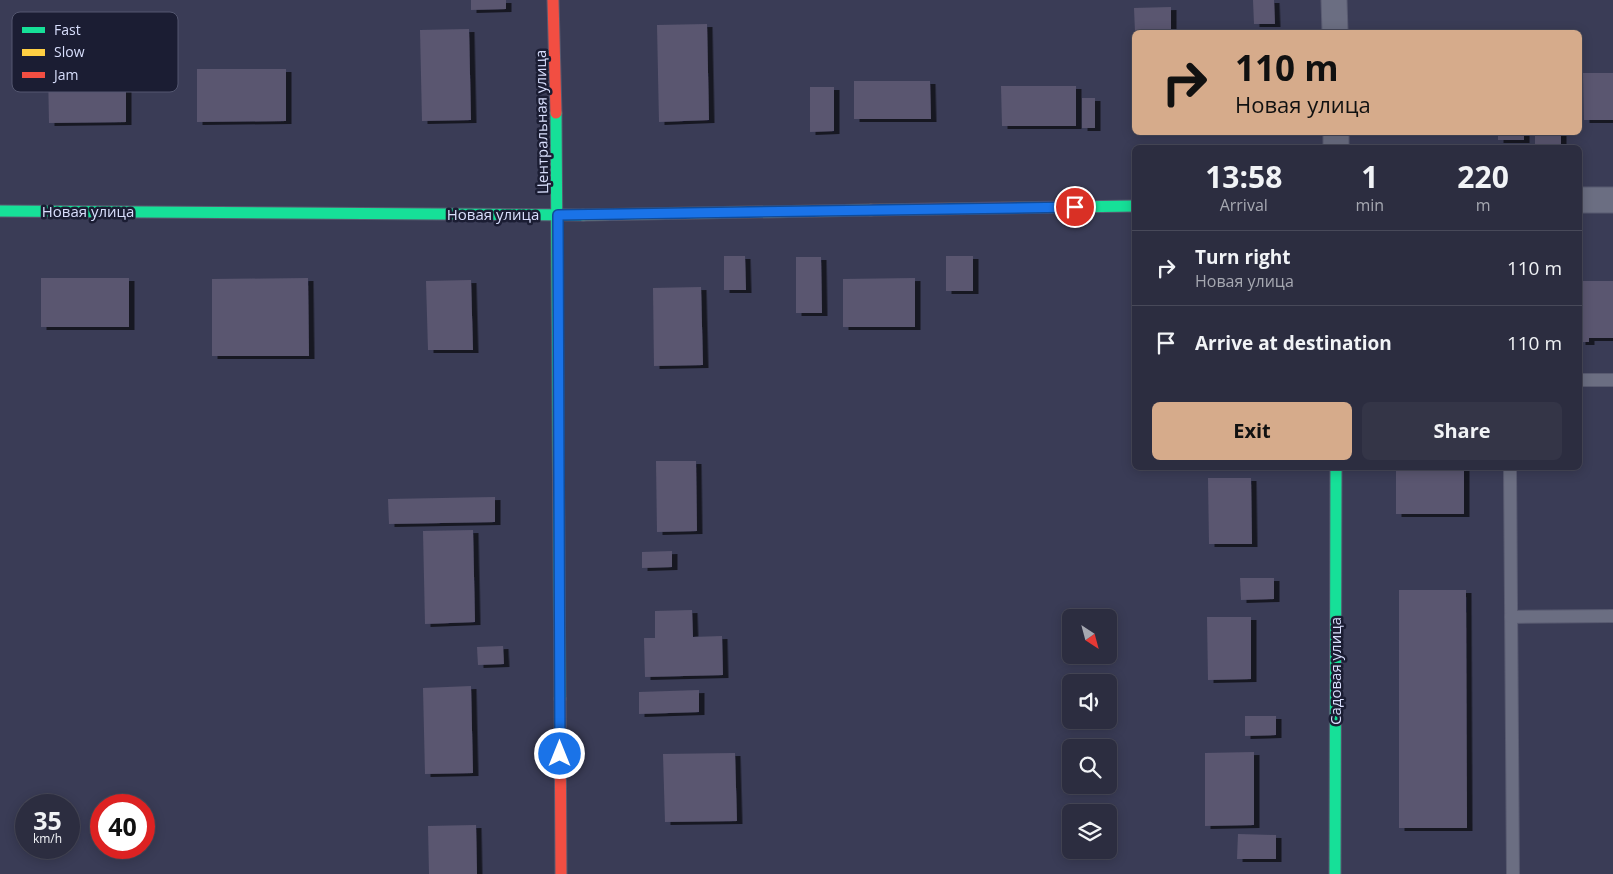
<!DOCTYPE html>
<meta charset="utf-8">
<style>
:root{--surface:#2c2d40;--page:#343547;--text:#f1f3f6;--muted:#a6a8b1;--line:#484959;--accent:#d6ab8b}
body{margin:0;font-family:"Open Sans",sans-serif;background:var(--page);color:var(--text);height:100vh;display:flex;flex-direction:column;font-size:19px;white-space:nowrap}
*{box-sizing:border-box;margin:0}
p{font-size:16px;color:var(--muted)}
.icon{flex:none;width:28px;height:28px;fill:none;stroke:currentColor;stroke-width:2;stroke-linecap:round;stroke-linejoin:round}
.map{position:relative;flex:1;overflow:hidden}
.sheet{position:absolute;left:1132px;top:145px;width:450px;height:325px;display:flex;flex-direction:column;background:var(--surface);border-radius:8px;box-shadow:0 2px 12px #0003,0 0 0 1px var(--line)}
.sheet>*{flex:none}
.banner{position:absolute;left:1132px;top:30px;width:450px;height:105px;border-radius:8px;box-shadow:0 2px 12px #0003,0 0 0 1px var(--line);background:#d6ab8b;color:#111;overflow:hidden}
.needle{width:32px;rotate:144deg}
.buttons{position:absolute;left:1062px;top:609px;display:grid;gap:10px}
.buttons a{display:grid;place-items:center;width:55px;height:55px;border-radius:8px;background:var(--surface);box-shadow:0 2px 12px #0003,0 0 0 1px var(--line);font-size:25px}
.speed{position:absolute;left:15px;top:794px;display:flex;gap:10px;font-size:25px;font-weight:700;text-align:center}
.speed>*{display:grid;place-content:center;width:65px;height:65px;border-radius:50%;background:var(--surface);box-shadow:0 2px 12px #0003,0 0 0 1px var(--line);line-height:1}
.speed small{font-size:12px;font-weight:400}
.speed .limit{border:8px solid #d22;background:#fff;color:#111}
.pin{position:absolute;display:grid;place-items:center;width:42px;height:42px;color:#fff;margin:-21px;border:2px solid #fff;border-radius:50%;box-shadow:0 1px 5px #0007}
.me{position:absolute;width:55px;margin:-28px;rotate:0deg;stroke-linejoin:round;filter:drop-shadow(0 0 4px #0008)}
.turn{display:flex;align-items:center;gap:18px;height:105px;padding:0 20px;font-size:22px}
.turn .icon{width:65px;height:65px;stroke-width:2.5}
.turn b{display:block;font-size:35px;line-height:42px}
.eta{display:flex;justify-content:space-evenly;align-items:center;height:85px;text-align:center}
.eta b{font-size:30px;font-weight:700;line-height:35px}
.primary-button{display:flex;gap:10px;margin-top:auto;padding:10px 20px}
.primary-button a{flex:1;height:58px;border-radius:8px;background:var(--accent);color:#111;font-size:20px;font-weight:700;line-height:58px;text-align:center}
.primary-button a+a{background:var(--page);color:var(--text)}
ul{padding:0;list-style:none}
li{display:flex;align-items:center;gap:15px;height:75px;padding:0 20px;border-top:1px solid var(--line)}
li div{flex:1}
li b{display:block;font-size:19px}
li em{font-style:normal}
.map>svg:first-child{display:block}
</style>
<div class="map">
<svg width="1613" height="874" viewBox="0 0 1613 874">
<defs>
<filter id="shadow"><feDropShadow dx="5.5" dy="3" stdDeviation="0" flood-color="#0009"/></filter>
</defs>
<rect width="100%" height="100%" fill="#3a3c56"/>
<g fill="#5a5670" filter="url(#shadow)">
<polygon points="471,0 506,0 506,9 471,10"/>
<polygon points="1253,0 1274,0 1275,24 1254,24"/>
<polygon points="1171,7 1171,32 1135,32 1134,8"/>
<polygon points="707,24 709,120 659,122 657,25"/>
<polygon points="469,29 471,120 422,121 420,30"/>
<polygon points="197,69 286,69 286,121 197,122"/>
<polygon points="48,70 126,70 126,122 49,123"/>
<polygon points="1583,73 1613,73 1613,120 1584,120"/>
<polygon points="854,81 930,81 931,119 854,119"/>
<polygon points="1001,86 1076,86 1076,126 1002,126"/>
<polygon points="810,87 834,87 834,131 810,132"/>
<rect x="1082" y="98" width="13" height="30"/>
<rect x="1498" y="132" width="26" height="8"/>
<rect x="1535" y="132" width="26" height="15"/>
<polygon points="724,256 745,256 746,290 724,290"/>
<rect x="946" y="256" width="27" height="35"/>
<polygon points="796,257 821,257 822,313 796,313"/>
<rect x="41" y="278" width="88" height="49"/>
<polygon points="308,278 309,356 212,356 212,279"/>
<polygon points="915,278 915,327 843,327 843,279"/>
<polygon points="471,280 473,350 428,350 426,281"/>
<polygon points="1580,281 1613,281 1613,338 1589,338 1589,342 1580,342"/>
<polygon points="701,287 703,365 654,366 653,288"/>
<polygon points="656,461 696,461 697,531 657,532"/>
<rect x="1396" y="468" width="68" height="46"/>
<polygon points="1208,478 1251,478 1252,544 1209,544"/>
<polygon points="495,497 495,522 389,524 388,499"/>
<polygon points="473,530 475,622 425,624 423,531"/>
<polygon points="672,551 672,567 642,568 642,552"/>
<polygon points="1240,578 1274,578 1274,599 1241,600"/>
<polygon points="1399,590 1466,590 1467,828 1399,828"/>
<polygon points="692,610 693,637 722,636 723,675 645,677 644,638 655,638 655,611"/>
<polygon points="1207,617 1251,617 1251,679 1208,680"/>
<polygon points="503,646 504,664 478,665 477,647"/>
<polygon points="471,686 473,773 425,774 423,688"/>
<polygon points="699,690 699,712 639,714 639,692"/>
<polygon points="1245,716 1276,716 1276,735 1245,736"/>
<polygon points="1254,752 1254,825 1205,826 1205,753"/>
<polygon points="735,753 737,821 665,822 663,754"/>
<polygon points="476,825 477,874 429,874 428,826"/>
<polygon points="1238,834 1276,835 1276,859 1237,859"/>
</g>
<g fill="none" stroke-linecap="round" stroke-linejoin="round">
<defs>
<g id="lane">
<polyline points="1580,380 1613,380"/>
<polyline points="1510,468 1513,874"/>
<polyline points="1511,617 1613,616"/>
</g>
<g id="street">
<polyline points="1334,0 1335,32"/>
<polyline points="1336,132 1336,148"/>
<polyline points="1580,200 1613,200"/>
</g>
<g id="fast">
<polyline points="556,113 560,699"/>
<polyline points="1068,207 1135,206"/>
<polyline points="0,211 583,215"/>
<polyline points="1335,874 1336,468"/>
</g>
<polyline id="slow" points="583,215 871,210"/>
<g id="jam">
<polyline points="553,0 556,113"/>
<polyline points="871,210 1068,207"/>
<polyline points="560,699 561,874"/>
</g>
</defs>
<use href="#lane" stroke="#585a70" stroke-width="14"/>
<use href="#street" stroke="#585a70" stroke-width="27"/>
<use href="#fast" stroke="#585a70" stroke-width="13"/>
<use href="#slow" stroke="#585a70" stroke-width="13"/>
<use href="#jam" stroke="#585a70" stroke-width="13"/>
<use href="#lane" stroke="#6b6e82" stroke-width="12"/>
<use href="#street" stroke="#6b6e82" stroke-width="25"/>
<use href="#fast" stroke="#16e098" stroke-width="11"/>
<use href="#slow" stroke="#ffcf43" stroke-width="11"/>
<use href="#jam" stroke="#f24e42" stroke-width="11"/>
</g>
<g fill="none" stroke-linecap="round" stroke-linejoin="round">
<defs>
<polyline id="route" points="560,754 558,215 1075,207"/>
</defs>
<use href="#route" stroke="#114b97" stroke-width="12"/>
<use href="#route" stroke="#1a73e8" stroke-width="9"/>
</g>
<g text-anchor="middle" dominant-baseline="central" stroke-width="5" stroke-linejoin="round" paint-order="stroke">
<g font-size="15" fill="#d9dffd" stroke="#1b1d33">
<text transform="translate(541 122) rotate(-91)">Центральная улица</text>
<text x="88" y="211">Новая улица</text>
<text x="493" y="214">Новая улица</text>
<text transform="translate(1335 671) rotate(-90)">Садовая улица</text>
</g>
</g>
<rect x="12" y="12" width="166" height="80" rx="8" fill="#1b1d33" stroke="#545770" stroke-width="1"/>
<rect x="22" y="27" width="23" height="6" fill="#16e098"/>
<rect x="22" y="49" width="23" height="7" fill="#ffcf43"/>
<rect x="22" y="72" width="23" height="6" fill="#f24e42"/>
<g font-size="14" fill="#d9dffd">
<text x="54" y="35">Fast</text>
<text x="54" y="57">Slow</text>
<text x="54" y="80">Jam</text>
</g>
</svg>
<div class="buttons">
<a><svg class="needle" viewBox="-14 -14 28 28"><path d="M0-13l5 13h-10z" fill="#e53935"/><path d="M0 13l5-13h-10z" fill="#a6a8b1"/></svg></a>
<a><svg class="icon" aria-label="sound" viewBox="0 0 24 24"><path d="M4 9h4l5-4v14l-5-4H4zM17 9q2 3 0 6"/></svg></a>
<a><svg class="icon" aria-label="search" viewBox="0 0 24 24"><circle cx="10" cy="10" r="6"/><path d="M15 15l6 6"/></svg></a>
<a><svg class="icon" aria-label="layers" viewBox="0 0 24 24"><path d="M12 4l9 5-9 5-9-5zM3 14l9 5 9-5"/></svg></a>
</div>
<div class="speed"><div>35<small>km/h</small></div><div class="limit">40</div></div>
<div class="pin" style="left:1075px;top:207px;background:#d93025"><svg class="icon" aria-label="arrive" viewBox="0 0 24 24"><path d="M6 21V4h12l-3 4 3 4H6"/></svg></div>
<svg class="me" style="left:560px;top:754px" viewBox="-20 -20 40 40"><circle r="17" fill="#1a73e8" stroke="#fff" stroke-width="3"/><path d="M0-11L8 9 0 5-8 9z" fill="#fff"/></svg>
<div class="banner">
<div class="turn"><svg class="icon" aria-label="right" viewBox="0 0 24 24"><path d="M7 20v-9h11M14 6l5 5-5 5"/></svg><div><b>110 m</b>Новая улица</div></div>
</div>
<section class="sheet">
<div class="eta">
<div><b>13:58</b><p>Arrival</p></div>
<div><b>1</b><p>min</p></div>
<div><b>220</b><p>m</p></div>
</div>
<ul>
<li><svg class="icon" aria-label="right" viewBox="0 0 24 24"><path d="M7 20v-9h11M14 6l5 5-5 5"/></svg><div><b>Turn right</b><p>Новая улица</p></div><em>110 m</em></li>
<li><svg class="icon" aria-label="arrive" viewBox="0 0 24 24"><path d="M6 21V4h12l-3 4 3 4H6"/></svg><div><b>Arrive at destination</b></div><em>110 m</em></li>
</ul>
<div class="primary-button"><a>Exit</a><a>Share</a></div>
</section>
</div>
